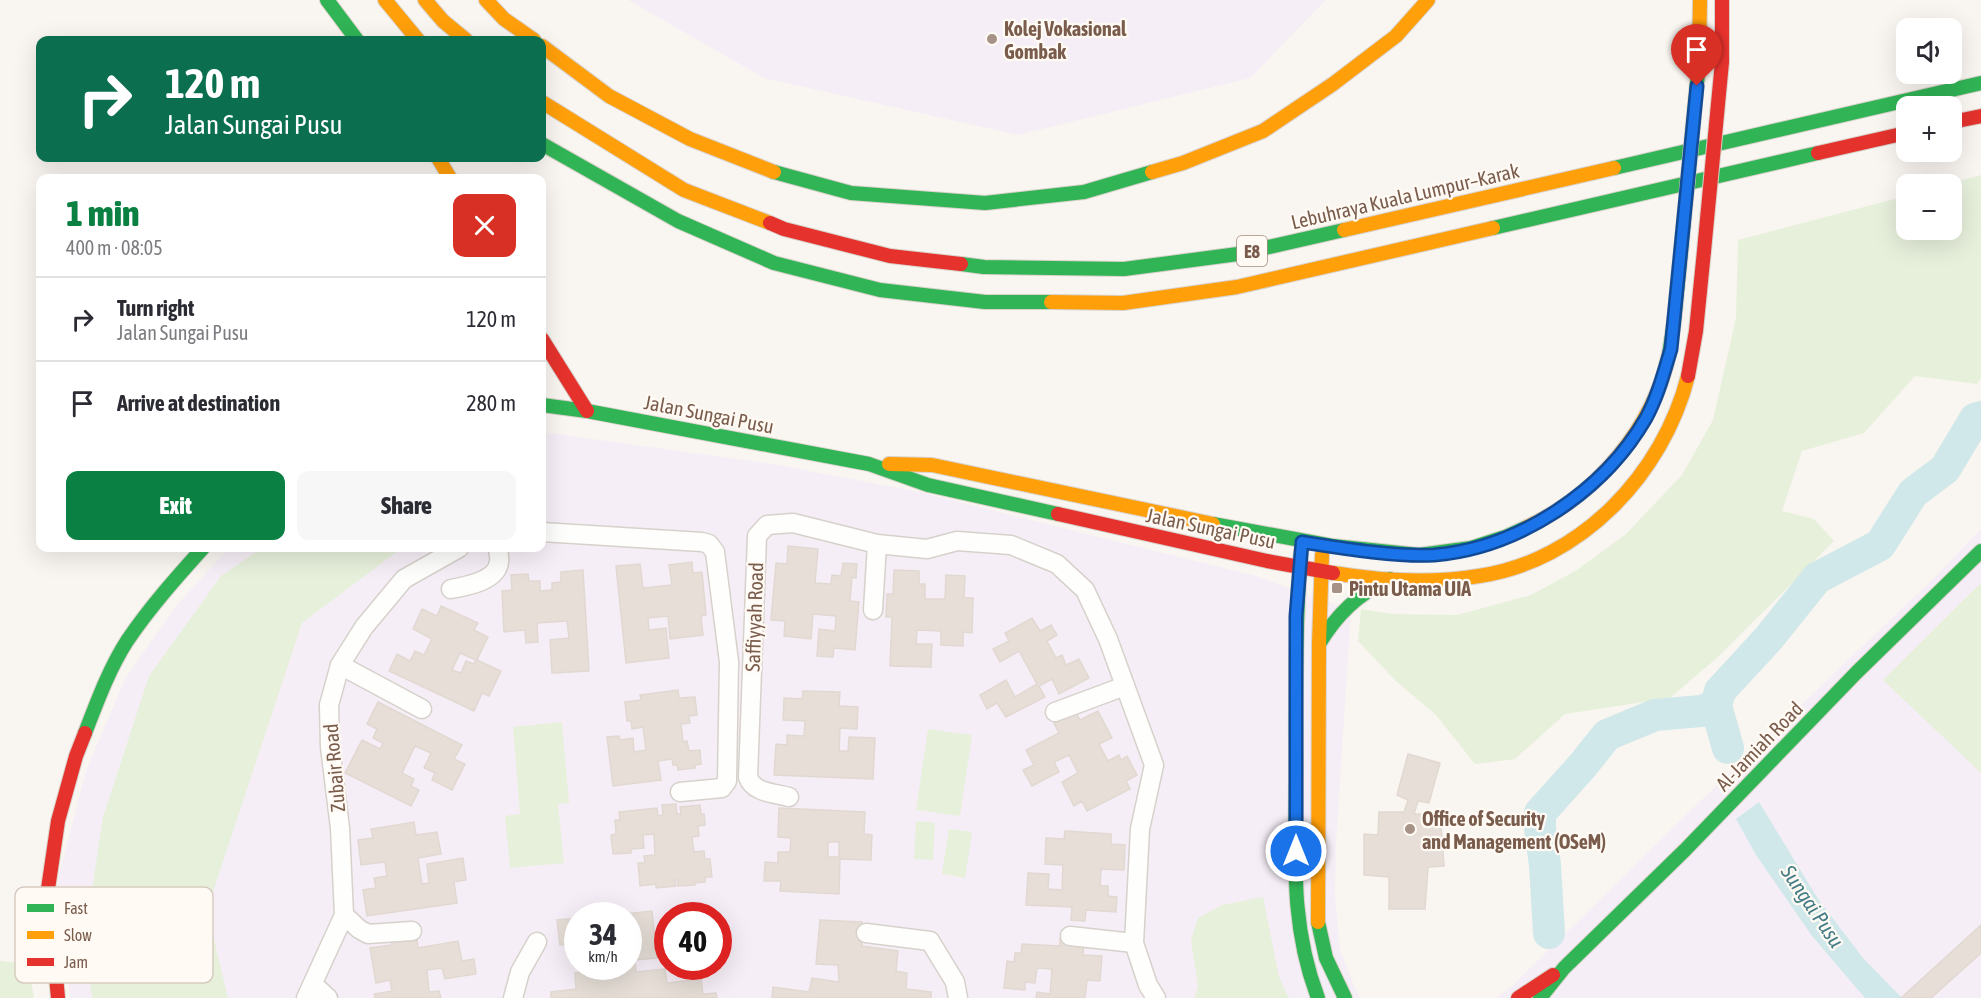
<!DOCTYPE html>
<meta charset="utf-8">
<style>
:root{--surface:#fff;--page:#f7f7f7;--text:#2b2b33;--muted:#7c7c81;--line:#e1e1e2;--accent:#0b8043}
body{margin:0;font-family:"Asap Condensed",sans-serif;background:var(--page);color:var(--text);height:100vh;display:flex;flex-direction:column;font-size:22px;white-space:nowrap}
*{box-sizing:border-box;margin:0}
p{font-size:20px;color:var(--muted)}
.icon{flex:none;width:33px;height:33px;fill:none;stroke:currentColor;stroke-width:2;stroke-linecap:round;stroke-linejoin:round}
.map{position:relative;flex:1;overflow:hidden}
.drawer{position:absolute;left:36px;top:174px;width:510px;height:378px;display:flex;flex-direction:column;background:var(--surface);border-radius:12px;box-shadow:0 6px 24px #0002}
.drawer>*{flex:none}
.top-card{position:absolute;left:36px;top:36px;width:510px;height:126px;border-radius:12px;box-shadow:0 6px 24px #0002;background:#0b6e4f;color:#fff;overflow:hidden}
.controls{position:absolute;left:1896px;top:18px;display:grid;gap:12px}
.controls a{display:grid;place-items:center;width:66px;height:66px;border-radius:12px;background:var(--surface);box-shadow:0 6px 24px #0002;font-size:30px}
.speed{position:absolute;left:564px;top:902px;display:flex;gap:12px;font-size:30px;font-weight:700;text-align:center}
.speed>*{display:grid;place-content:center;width:78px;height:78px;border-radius:50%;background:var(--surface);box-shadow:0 6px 24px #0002;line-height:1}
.speed small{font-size:15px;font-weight:400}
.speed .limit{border:9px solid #d22;background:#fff;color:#111}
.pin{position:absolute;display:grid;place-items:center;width:51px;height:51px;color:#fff;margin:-62px -26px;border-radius:50% 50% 50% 0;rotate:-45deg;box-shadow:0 0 6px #0007}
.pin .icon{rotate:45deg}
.me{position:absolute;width:66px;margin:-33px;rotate:0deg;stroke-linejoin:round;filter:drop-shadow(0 0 4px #0008)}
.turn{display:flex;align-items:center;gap:21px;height:126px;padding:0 30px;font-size:27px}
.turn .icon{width:78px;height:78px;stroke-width:2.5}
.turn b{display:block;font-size:42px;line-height:51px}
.round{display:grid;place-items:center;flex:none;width:63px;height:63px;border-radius:12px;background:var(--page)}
.head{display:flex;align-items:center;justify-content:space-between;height:102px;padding:0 30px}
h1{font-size:36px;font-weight:800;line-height:45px;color:var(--accent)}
.button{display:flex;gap:12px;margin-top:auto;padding:12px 30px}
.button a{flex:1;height:69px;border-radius:12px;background:var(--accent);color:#fff;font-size:24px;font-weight:800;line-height:69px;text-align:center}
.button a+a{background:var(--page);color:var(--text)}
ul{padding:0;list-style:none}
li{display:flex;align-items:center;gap:18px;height:84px;padding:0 30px;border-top:2px solid var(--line)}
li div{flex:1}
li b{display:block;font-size:22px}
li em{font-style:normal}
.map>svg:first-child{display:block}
</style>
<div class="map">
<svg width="1981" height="998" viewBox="0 0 1981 998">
<rect width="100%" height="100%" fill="#f9f5f0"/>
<g fill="#f6eef6" fill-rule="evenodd">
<polygon points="628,0 1326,0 1250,78 1018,135 764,78"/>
<path d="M542 432 773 464 915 491 1256 576 1351 610 1336 844 1335 895 1340 950 1357 993 1361 998H70L58 879 86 771 125 679 175 607 229 548H542ZM578 915H628V966H578ZM668 915H718V966H668Z"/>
<polygon points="1981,529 1981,998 1496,998 1512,986 1693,808 1932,580"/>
</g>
<g fill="#e7f0db">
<polygon points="1981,175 1981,378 1977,384 1915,376 1864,433 1802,451 1782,511 1814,519 1834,541 1718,657 1670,698 1565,714 1515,759 1475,764 1436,715 1395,680 1358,641 1361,609 1392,614 1457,615 1531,595 1577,570 1626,534 1682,475 1713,420 1736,318 1738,240 1906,196 1906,230 1952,230 1952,184 1948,184"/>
<polygon points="262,548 402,548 302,623 207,910 228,998 92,998 85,935 103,817 149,676 221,576"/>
<polygon points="1981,583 1981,773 1883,680"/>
<polygon points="562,722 569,803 558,804 564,863 510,868 505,816 520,814 513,727"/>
<polygon points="928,729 972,735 960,816 916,810"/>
<polygon points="916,821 935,823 933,860 914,859"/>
<polygon points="949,829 972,832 965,878 942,874"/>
<polygon points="1263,897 1279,977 1289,998 1194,998 1198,987 1191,940 1198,918 1222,905"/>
<polygon points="0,961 28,964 34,998 0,998"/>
</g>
<polygon fill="#d0e8ea" points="1759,802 1818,899 1863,958 1902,998 1865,998 1812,936 1756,855 1736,819"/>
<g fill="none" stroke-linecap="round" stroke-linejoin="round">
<g stroke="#d0e8ea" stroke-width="32">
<polyline points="1716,706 1728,748"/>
<polyline points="1549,933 1545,865 1540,828 1540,813 1583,765 1607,735 1655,715 1701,711 1716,706 1720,691 1768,639 1817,578 1880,545 1913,493 1945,469 1975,419 1981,417"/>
</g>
</g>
<g fill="#e6ded7" stroke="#e2d8d2" stroke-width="1.5" fill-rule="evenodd">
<polygon points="788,546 818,549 815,583 831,584 832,575 841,576 843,563 857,564 856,578 852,577 850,601 859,602 855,650 834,648 833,657 817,656 819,629 835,631 836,616 813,614 811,639 784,636 785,621 771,620 776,563 787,564"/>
<polygon points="692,562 693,573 702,572 706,615 701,616 703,635 670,639 668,616 648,618 649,630 666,628 669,658 626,663 616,566 640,564 643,588 672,585 669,565"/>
<polygon points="583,570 589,671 552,673 550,640 569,638 567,621 537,623 538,642 526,643 525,630 504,632 502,591 512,590 511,575 528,574 529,581 540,581 540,591 552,590 552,583 561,582 561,572"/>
<polygon points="894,570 919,571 919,584 925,584 925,599 945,599 946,575 965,576 964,598 973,598 972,633 963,632 963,646 941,645 941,631 917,630 916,644 932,644 931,667 890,666 892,617 886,617 887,594 893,594"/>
<path d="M441 606 478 623 474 630 488 637 477 660 501 671 489 696 482 693 474 711 389 671 397 654 410 661 415 651 424 655 432 639 413 629 422 609 437 616ZM460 653 476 660 474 664 466 661 461 673 452 670Z"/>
<polygon points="1032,618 1040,631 1051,625 1057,635 1047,641 1056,658 1062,655 1066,665 1079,659 1089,678 1059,694 1052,679 1039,686 1045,697 1006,717 997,703 987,709 980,695 1006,680 1015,697 1037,684 1019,651 1000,662 993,649 1009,641 1005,633"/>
<polygon points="678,690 679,698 695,697 697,715 689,716 690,723 681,724 683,742 687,741 689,751 700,750 701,764 695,765 695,768 678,770 677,765 673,765 672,759 658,761 661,780 613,786 607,737 619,736 620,740 633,738 634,752 646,750 643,727 632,729 631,721 627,721 625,702 641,700 640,695"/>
<polygon points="803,691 840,692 839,706 858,707 857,729 840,728 839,751 848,751 849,737 875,738 873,779 774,775 776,744 787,745 787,735 804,736 805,721 783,720 784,698 802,699"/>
<polygon points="378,702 462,745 454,759 465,764 452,790 432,780 435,773 424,768 431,753 415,746 402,773 414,779 411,786 419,790 411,806 345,773 362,740 380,749 383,743 373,738 377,729 367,724"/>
<polygon points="1098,711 1112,738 1099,744 1108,761 1119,755 1121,760 1127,756 1137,775 1126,781 1130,789 1087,811 1082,801 1074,806 1062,782 1078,773 1069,755 1054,762 1059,772 1032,786 1023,770 1034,765 1026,750 1059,733 1054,723 1076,712 1080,720"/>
<polygon points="1408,754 1440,763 1429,803 1418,801 1414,814 1430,814 1430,823 1441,824 1444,866 1428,867 1425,909 1389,909 1389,877 1364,875 1364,834 1378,835 1379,812 1404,812 1408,800 1397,795"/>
<polygon points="676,804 677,814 681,814 680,807 700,805 701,814 704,814 705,825 698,826 699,836 692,837 694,852 704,851 705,859 710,859 712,877 705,877 705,882 695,883 695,885 678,886 678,880 675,880 676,886 656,888 656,884 640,886 638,863 645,863 644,856 655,855 654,834 643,835 644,848 631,849 631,853 613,854 611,835 616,834 615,820 620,820 619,812 657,808 658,816 663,815 662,805"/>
<path d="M779 808 865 812 864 834 872 835 871 860 840 859 839 894 780 891 781 881H764L765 862 778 863V852H790L791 838 778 837ZM828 842H839V857H828Z"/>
<polygon points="414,822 416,835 437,832 441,854 418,858 422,884 429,883 427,864 463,858 466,880 454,882 457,903 367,916 363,890 376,888 374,878 387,876 385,862 361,865 358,840 373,838 371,829"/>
<polygon points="1065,831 1111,834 1111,844 1125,845 1124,870 1101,869 1100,886 1108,886 1108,896 1117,897 1116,912 1086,910 1085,921 1071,920 1072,907 1026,905 1028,873 1049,874 1048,889 1062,890 1063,865 1045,864 1046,838 1064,839"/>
<polygon points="652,911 657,958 635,960 636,972 665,969 667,983 701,979 703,994 716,993 717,998 551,998 551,992 576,989 575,973 583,972 582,966 628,966 628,915 615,915"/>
<polygon points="578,918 578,943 560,945 557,920"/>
<polygon points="820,920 862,922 862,946 898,951 896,971 907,973 906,989 931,992 931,998 772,998 773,987 809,992 812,978 839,982 838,965 816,964"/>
<polygon points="1981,925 1981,953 1931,998 1901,998"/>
<polygon points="416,932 418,948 458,941 462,961 474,959 476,974 445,979 442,968 427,970 429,992 439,991 441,998 375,998 374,994 392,991 390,980 376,983 370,948 392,945 391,937"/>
<polygon points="1060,939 1084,941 1083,955 1102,956 1100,981 1087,980 1085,998 1036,998 1037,992 1050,994 1052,969 1037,968 1035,983 1025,982 1025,990 1004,988 1007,961 1014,962 1015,953 1021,953 1022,944 1060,946"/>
</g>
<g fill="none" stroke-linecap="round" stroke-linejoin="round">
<defs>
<g id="street">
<polyline points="542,532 702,542 709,544 715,552 729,662 727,781 722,788 680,792"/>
<path d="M451 589C467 586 497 581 499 562 500 558 498 552 498 548"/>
<polyline points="873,610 877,544"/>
<polyline points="340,665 422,709"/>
<polyline points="1055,712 1125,686"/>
<path d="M789 797C775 793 753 793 748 777L757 536 767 525 793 523 877 544 927 549 957 541 1011 545 1057 564 1085 590 1108 639 1154 765 1140 829 1134 943 1148 985 1156 998"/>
<polyline points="344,915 359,929 368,934 412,931"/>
<polyline points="866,933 930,941 955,982 958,998"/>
<polyline points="1070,936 1134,943"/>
<polyline points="314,985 328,998"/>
<polyline points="306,998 344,915 340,828 330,747 329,705 340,665 364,627 404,579 459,548"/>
<polyline points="513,998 520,972 537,942"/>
</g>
<g id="fast">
<polyline points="327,0 357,40"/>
<polyline points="542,144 678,221 774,263 880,290 985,302 1051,302"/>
<polyline points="1614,168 1981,83"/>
<polyline points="774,172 851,193 985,203 1084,192 1152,172"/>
<polyline points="1493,228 1818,153"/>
<polyline points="961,264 984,267 1124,269 1238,254 1344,230"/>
<polyline points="1669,354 1674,322 1681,251"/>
<polyline points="542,405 587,411 869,464 928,485 1058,514"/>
<polyline points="1213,524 1333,546 1419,555 1471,548 1505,537 1527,527"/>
<path d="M1301 551C1295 625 1296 699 1296 774 1296 853 1289 922 1318 998"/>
<path d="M1319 644C1337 614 1358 594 1390 579"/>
<path d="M85 733C97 702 109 669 127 641 150 607 176 578 203 548"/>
<polyline points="1318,922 1326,958 1345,998"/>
<polyline points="1540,998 1564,968 1685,850 1857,672 1981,551"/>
</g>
<g id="slow">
<polyline points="385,0 418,40"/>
<polyline points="425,0 443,21 466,40"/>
<polyline points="486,0 504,19 534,40"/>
<polyline points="542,46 609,96 690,139 774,172"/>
<polyline points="1699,62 1700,0"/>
<polyline points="542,102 684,190 770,223"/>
<polyline points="438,158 450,178"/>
<polyline points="1152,172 1183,163 1263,131 1333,84 1396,36 1428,0"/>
<polyline points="1344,230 1614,168"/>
<polyline points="1051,302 1123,303 1237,287 1493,228"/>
<polyline points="889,464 932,465 1213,524"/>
<path d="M1527 527C1596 495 1653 429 1669 354"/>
<path d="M1333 573C1381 581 1430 584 1479 576 1581 561 1663 474 1688 376"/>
<polyline points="1318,922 1319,644 1322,555"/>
</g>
<g id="jam">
<polyline points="1722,0 1722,62"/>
<polyline points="1952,122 1981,116"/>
<polyline points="1818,153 1906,133"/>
<polyline points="770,223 784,229 890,256 961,264"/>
<polyline points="542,339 587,411"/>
<polyline points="1688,376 1696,331 1704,251"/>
<polyline points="1058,514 1267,561 1333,573"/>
<polyline points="58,998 48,889 58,821 76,756 85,733"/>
<polyline points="1518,998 1553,975"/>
</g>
</defs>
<use href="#street" stroke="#d7d1cb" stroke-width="21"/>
<use href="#fast" stroke="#d9d2cb" stroke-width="16"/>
<use href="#slow" stroke="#d9d2cb" stroke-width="16"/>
<use href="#jam" stroke="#d9d2cb" stroke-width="16"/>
<use href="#street" stroke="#fefefd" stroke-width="18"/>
<use href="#fast" stroke="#30b455" stroke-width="14"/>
<use href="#slow" stroke="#ff9f0a" stroke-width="14"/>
<use href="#jam" stroke="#e5322d" stroke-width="14"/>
<defs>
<polyline id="fast-bridge" points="1681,251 1699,62"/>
<polyline id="jam-bridge" points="1704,251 1722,62"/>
</defs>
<use href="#fast-bridge" stroke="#d9d2cb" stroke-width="16" stroke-linecap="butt"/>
<use href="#jam-bridge" stroke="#d9d2cb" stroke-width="16" stroke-linecap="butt"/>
<use href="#fast-bridge" stroke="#30b455" stroke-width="14"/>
<use href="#jam-bridge" stroke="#e5322d" stroke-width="14"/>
</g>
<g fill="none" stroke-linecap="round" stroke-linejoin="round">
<defs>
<path id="route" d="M1296 851V616L1302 542C1341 548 1396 557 1434 555 1519 548 1604 491 1646 418 1658 396 1664 372 1671 349L1697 86"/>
</defs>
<use href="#route" stroke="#114b97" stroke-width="15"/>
<use href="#route" stroke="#1a73e8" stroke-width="10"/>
</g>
<g fill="#a69286" stroke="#fffaf3" stroke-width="2">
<circle cx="992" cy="39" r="6"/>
<rect x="1331" y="582" width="12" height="12" rx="3"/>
<circle cx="1410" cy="829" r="6"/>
</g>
<g text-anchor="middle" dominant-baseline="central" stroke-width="4.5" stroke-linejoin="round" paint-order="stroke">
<rect fill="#fffaf3" stroke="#a28b7f" stroke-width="1.5" x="1237" y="236" width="30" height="30" rx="4.5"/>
<g font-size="18" font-weight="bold" fill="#7a5c4d">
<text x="1252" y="251">E8</text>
</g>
<g font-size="20" font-weight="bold" fill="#7a5c4d" stroke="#fffaf3" text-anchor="start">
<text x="1004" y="28">Kolej Vokasional<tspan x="1004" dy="23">Gombak</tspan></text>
<text x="1349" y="588">Pintu Utama UIA</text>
<text x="1422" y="818">Office of Security<tspan x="1422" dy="23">and Management (OSeM)</tspan></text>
</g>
<g font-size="20" fill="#7a5c4d" stroke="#fffaf3">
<text transform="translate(1405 196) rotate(-13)">Lebuhraya Kuala Lumpur–Karak</text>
<text transform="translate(709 414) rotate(11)">Jalan Sungai Pusu</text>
<text transform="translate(1211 528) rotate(12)">Jalan Sungai Pusu</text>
<text transform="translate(754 617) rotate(-88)">Saffiyyah Road</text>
<text transform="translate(1759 746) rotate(-46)">Al-Jamiah Road</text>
<text transform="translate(334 768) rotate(-95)">Zubair Road</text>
</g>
<g font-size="21" font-style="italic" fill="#437c86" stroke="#fffaf3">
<text transform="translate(1813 906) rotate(56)">Sungai Pusu</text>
</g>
</g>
<rect x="15" y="887" width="198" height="96" rx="9" fill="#fffaf3" stroke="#d7cbc1" stroke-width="1.5"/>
<rect x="27" y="904" width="27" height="8" fill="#30b455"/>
<rect x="27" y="931" width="27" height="8" fill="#ff9f0a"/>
<rect x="27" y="958" width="27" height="8" fill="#e5322d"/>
<g font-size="16" fill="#7a5c4d">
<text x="64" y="914">Fast</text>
<text x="64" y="941">Slow</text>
<text x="64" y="968">Jam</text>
</g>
</svg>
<div class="controls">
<a><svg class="icon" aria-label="sound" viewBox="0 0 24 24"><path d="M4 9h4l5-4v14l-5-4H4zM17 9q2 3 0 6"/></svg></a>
<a>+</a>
<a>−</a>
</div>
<div class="speed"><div>34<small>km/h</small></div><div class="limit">40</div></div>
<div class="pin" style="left:1697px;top:86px;background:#d93025"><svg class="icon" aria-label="arrive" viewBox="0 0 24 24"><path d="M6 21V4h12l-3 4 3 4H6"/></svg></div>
<svg class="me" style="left:1296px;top:851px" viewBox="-20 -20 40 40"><circle r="17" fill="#1a73e8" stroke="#fff" stroke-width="3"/><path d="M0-11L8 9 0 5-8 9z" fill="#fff"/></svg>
<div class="top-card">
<div class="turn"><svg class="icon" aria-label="right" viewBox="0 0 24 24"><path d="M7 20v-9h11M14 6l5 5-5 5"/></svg><div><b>120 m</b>Jalan Sungai Pusu</div></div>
</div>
<section class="drawer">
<div class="head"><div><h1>1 min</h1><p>400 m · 08:05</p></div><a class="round" style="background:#d93025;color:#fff"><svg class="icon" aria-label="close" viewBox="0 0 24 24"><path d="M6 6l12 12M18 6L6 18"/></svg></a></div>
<ul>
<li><svg class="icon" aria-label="right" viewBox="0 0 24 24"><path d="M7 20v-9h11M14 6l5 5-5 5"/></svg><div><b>Turn right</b><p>Jalan Sungai Pusu</p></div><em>120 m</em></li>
<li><svg class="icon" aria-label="arrive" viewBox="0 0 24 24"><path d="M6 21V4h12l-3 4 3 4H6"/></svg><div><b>Arrive at destination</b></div><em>280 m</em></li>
</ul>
<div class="button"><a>Exit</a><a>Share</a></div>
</section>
</div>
